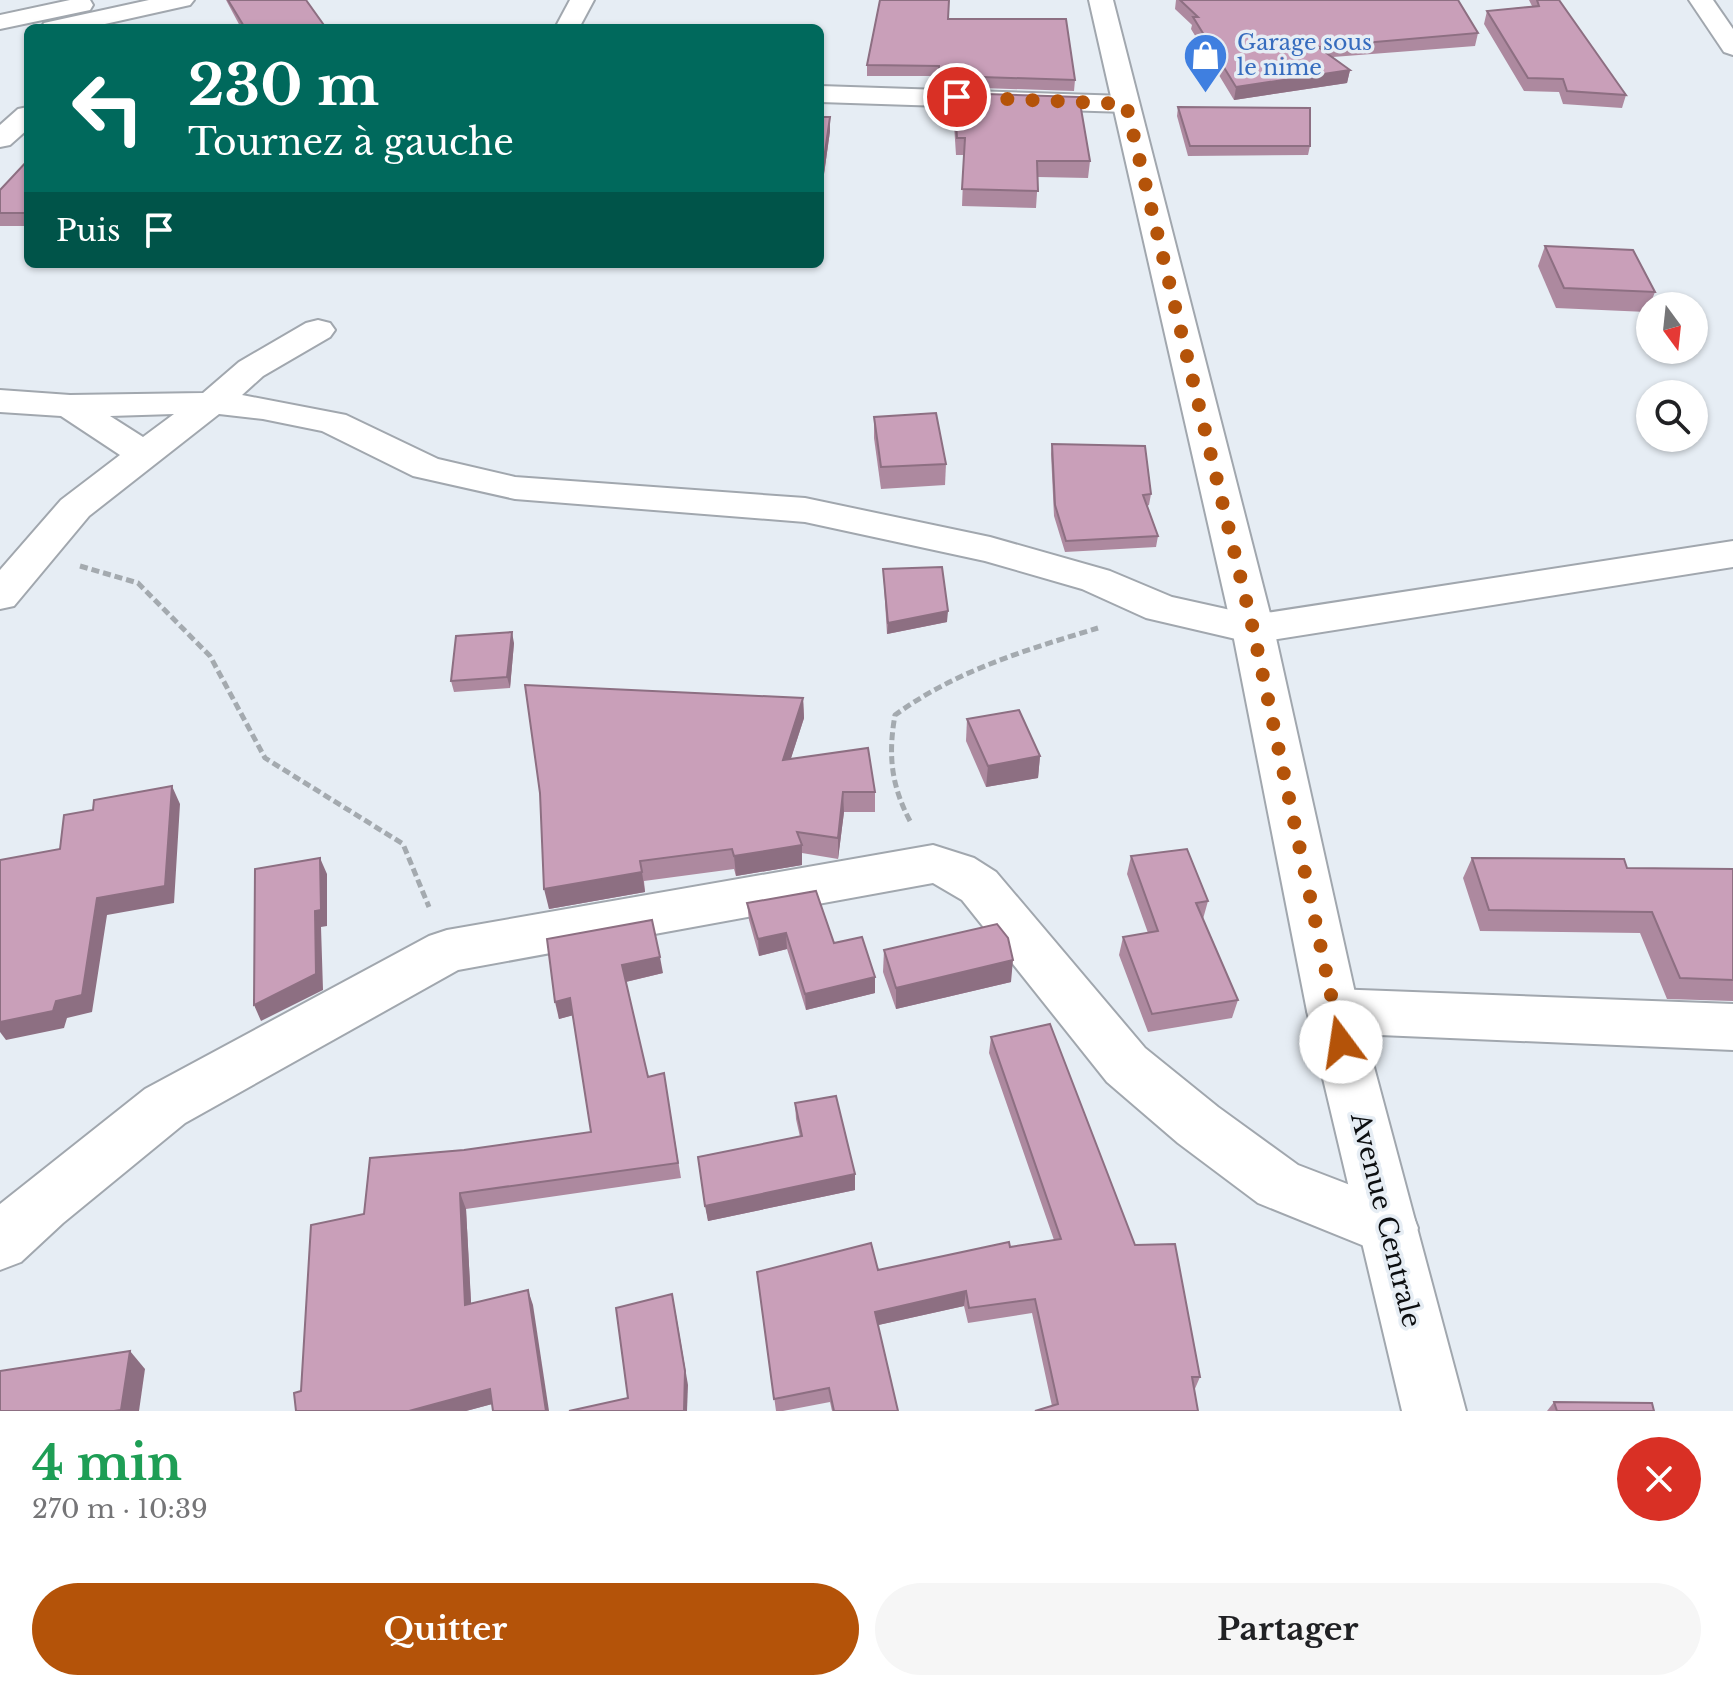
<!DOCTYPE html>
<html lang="fr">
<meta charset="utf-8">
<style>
:root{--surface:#fff;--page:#f6f6f6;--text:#202124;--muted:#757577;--accent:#b45309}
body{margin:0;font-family:"Libre Baskerville",serif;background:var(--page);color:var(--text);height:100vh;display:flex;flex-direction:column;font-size:30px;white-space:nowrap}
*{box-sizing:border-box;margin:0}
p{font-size:26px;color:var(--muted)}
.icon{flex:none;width:44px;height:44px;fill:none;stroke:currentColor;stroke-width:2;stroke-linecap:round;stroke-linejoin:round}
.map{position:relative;height:1411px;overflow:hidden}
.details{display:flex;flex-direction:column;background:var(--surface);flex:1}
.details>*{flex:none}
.guide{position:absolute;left:24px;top:24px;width:800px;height:244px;border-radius:12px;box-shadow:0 2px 6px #0004;background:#00695c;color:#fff;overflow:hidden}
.needle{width:52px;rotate:165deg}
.controls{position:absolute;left:1636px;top:292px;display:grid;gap:16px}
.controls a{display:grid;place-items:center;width:72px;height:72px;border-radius:50%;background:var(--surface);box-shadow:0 2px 6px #0004;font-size:40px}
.pin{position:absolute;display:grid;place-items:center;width:68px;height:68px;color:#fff;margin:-34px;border:4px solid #fff;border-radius:50%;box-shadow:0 2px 8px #0007}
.me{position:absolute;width:88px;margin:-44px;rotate:346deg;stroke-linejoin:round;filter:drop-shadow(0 0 6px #0008)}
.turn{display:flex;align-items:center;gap:28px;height:168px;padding:0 32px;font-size:36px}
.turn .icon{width:104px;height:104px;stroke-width:2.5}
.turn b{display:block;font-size:56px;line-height:68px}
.then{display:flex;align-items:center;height:76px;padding:0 32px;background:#0003;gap:16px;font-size:30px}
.round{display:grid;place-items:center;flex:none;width:84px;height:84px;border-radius:42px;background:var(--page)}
.summary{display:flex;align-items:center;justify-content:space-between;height:136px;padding:0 32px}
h1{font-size:48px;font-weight:800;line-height:60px;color:#1e9e55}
.primary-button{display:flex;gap:16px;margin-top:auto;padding:16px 32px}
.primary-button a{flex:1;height:92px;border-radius:48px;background:var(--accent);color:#fff;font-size:32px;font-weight:800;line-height:92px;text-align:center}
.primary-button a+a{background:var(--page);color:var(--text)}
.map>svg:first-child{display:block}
</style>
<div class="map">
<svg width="1733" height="1411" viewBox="0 0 1733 1411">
<rect width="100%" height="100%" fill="#e6edf4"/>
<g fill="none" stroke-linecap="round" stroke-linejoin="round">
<defs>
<g id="street">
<polygon points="570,0 594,0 579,28 555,28"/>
<polygon points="1689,0 1713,0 1733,29 1733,55 1724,52"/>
<polygon points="820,86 1126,96 1136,98 1139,104 1136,110 1126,112 820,102"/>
<polygon points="28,107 28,129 10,145 0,147 0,125 18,109"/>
<path d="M318 320 330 323 335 330 330 337 263 376 242 395 346 415 438 459 515 477 805 498 990 537 1110 571 1172 597 1253 615 1733 541V567L1253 643 1146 618 1082 589 985 561 805 522 515 499 413 476 322 431 263 419 219 414 89 516 14 606 0 609V570L61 500 120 455 61 416 0 412V390L70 395 203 393 239 362 306 323ZM174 414 143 437 110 416Z"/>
<polygon points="933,845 974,858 996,872 1145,1048 1218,1107 1298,1165 1410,1208 1418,1228 1410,1248 1389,1256 1258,1203 1178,1143 1107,1082 962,900 933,883 458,970 185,1123 63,1223 21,1262 0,1270 0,1204 145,1089 429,936 447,930"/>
<polygon points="1333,989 1733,1004 1733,1050 1333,1033 1314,1027 1307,1011 1314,995"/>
</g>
<polygon id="secondary" points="1089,0 1113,0 1274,629 1359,1011 1466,1411 1402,1411 1307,1011 1232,629"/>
<g id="highway">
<polygon points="70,0 90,0 93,5 90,10 0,29 0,15"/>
<polygon points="149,0 194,0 190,5 87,28 41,28 44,23"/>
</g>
</defs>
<use href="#street" stroke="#a1a7ae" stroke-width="4"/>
<use href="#secondary" stroke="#a1a7ae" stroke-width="4"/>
<use href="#highway" stroke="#a1a7ae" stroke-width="4"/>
<g stroke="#a4aaaf" stroke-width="5" stroke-dasharray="8 4" stroke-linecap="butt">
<polyline points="80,566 138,583 210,656 265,758 403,844 429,907"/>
<path d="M910 821C891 785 888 755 895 715 957 670 1026 650 1098 628"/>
</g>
<use href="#street" fill="#fff" fill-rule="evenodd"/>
<use href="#secondary" fill="#fff" fill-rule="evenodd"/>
<use href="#highway" fill="#fff" fill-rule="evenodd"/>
</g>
<g fill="#ad899f">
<polygon points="226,0 306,0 326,28 241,28"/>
<polygon points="1176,0 1458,0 1478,33 1475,46 1333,57 1350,70 1347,83 1234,100 1191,29 1192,25 1175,9"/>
<polygon points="1529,0 1559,0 1626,95 1622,108 1563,104 1559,92 1524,91 1484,24 1487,11 1532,6"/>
<polygon points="948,19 1075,80 1074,91 952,87 952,80 939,80 939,76 867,76 867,65"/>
<polygon points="954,93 1090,161 1088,178 1038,177 1036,208 962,206 964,155 956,155 953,109"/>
<polygon points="1178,107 1310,146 1308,155 1188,156 1177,116"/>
<polygon points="820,117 830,131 824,174 820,174"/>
<polygon points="28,160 28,226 0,226 0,190"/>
<polygon points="1545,246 1655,292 1647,312 1556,308 1538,266"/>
<polygon points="874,417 946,464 945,485 881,489 874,438"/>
<polygon points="1052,444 1151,494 1149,505 1147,506 1158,536 1156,547 1065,552 1054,516 1051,454"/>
<polygon points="883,569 947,622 887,634"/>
<polygon points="514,643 510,688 454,692 451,681"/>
<polygon points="803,698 804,718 791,758 875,792 875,812 844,812 838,859 802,853 802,865 736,876 734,869 644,881 645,892 549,909 540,793"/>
<polygon points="967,719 1040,756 1038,778 986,787 966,741"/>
<polygon points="1131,856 1208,901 1203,919 1238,1000 1232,1018 1148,1032 1119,955 1123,937 1148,933 1127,874"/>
<polygon points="1472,858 1627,868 1733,869 1733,1001 1667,999 1640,933 1480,931 1463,878"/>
<polygon points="747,903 834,943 875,977 875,993 806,1010 787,949 759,956 749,920"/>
<polygon points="547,939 663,973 626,982 648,1077 664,1073 681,1178 466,1209 471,1304 533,1305 492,1404 466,1411 296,1411 301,1391 364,1214 464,1150 591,1132 573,1015 559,1019"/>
<polygon points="884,950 1011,982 896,1009 883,972"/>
<polygon points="991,1037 1135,1245 1200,1377 1194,1391 1052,1406 1032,1313 968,1323 964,1306 878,1325 898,1411 832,1411 830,1402 783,1411 776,1411 757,1272 878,1270 1054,1240 989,1053"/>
<polygon points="795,1103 855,1174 855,1190 708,1221 698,1157 800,1137 796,1119"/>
<polygon points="1554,1402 1654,1411 1547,1411"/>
</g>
<g fill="#8d6f82">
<polygon points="1350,70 1347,83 1234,100 1236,87"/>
<polygon points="830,117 830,131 824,174 824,159"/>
<polygon points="948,611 947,622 887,634 888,623"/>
<polygon points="512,632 514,643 510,688 507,677"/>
<polygon points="803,698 804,718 784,780 783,760"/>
<polygon points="1040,756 1038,778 986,787 988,766"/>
<polygon points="172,786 180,804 174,903 107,915 92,1012 67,1018 64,1028 6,1040 0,1032 0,1022 56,1001 97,898"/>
<polygon points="843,792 844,812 838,859 838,838"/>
<polygon points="802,845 802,865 736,876 734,856"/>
<polygon points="320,858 327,874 327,926 321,927 323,990 261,1021 254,1005 315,911"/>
<polygon points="642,872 645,892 549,909 544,889"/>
<polygon points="786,933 787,949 759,956 758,939"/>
<polygon points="660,957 663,973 625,982 622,965"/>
<polygon points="1013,960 1011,982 896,1009 896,988"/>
<polygon points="875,977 875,993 806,1010 805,994"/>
<polygon points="570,998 574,1015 559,1019 555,1002"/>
<polygon points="855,1174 855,1190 708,1221 705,1206"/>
<polygon points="460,1193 466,1209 472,1320 465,1305"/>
<polygon points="528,1290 533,1305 549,1411 546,1411"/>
<polygon points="966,1291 964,1306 874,1326 875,1312"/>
<polygon points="675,1309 688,1385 687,1411 684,1411"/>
<polygon points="130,1351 145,1369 139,1411 122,1411 121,1410"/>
<polygon points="490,1389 496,1403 466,1411 409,1411"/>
</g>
<g fill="#c99fb9" stroke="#8d6f82" stroke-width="2">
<polygon points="228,0 306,0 326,28 245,28"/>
<polygon points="880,0 949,0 948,19 1066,19 1075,80 952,76 952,70 939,70 939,66 867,65"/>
<polygon points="1180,0 1458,0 1478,33 1318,47 1350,70 1236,87 1193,17 1198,17"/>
<polygon points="1537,0 1559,0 1626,95 1567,91 1563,79 1528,78 1487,11 1539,6"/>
<polygon points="954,93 1079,97 1090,161 1037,161 1038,191 962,189 965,138 957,138"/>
<polygon points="1178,107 1310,108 1310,146 1190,146"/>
<polygon points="820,117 830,117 824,159 820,159"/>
<polygon points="28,160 28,213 0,213 0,190"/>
<polygon points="1545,246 1633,250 1655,292 1564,288"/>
<polygon points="936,413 946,464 881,467 874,417"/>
<polygon points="1052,444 1145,446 1151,494 1143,495 1158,536 1066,541 1055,505"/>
<polygon points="942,567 948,611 888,623 883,569"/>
<polygon points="512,632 507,677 451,681 456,636"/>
<polygon points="525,685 803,698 783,760 868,748 875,792 843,792 838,838 797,832 802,845 734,856 732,849 640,861 642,872 544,889 540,793"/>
<polygon points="1019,710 1040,756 988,766 967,719"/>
<polygon points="172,786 165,886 97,898 82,995 56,1001 53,1011 0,1022 0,860 60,849 64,815 93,810 94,800"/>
<polygon points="1187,849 1208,901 1196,903 1238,1000 1152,1014 1123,937 1158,931 1131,856"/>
<polygon points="320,858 321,910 315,911 316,974 254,1005 255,869"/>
<polygon points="1472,858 1624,859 1627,868 1733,869 1733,980 1680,978 1652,912 1489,910"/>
<polygon points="816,891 834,943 862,937 875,977 805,994 786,933 758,939 747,903"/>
<polygon points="652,920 660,957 622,965 648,1077 664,1073 678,1163 460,1193 465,1305 528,1290 546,1411 493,1411 490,1389 409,1411 296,1411 294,1393 301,1391 311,1225 364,1214 370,1158 464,1150 591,1132 570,998 555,1002 547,939"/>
<polygon points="997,924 1008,938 1013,960 896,988 884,950"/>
<polygon points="1050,1024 1135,1245 1175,1244 1200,1377 1192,1377 1198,1411 1035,1411 1058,1404 1035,1299 969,1308 966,1291 875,1312 898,1411 834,1411 829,1388 774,1399 757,1272 871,1243 878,1270 1009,1242 1010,1247 1061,1239 991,1037"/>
<polygon points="836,1096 855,1174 705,1206 698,1157 802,1136 795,1103"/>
<polygon points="672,1294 685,1371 684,1411 569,1411 628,1398 616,1308"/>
<polygon points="130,1351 121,1410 114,1411 0,1411 0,1371"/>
<polygon points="1554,1402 1652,1403 1654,1411 1557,1411"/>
</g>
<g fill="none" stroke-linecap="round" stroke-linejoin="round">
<polyline stroke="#b45309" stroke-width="14" stroke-dasharray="0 25.2" points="957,97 1126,104 1253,629 1341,1042"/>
</g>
<defs>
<symbol id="shop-pin" viewBox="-11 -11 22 30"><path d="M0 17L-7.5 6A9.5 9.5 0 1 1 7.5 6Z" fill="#3f7fe0" stroke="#e6edf4"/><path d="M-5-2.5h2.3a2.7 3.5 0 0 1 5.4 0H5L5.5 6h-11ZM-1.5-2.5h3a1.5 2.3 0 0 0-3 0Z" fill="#fff"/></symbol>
</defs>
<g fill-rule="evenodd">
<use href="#shop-pin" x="1180" y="30" width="51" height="69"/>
</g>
<g text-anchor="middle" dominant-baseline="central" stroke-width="7" stroke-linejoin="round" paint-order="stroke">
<g font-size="22" fill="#366cbe" stroke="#e6edf4" text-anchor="start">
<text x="1237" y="42">Garage sous<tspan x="1237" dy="25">le nime</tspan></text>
</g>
<g font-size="26" fill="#0c0e10" stroke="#e6edf4">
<text transform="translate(1386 1220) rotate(76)">Avenue Centrale</text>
</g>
</g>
</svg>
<div class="controls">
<a><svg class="needle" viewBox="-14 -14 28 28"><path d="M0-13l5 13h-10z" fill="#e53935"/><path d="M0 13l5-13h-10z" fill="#757577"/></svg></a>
<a><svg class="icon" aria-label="search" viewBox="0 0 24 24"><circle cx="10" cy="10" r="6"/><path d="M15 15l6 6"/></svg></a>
</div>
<div class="pin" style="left:957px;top:97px;background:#d93025"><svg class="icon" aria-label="arrive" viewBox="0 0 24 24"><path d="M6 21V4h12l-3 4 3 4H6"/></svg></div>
<svg class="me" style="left:1341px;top:1042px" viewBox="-20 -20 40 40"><circle r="19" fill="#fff"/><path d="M0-13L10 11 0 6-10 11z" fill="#b45309"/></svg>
<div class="guide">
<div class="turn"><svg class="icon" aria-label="left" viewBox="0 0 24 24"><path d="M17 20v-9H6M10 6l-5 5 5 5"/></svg><div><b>230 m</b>Tournez à gauche</div></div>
<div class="then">Puis<svg class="icon" aria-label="arrive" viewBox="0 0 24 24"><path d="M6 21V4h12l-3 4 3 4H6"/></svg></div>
</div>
</div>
<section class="details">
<div class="summary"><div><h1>4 min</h1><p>270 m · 10:39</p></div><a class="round" style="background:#d93025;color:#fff"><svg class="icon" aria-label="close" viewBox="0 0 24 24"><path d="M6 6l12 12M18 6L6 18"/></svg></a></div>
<div class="primary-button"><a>Quitter</a><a>Partager</a></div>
</section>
